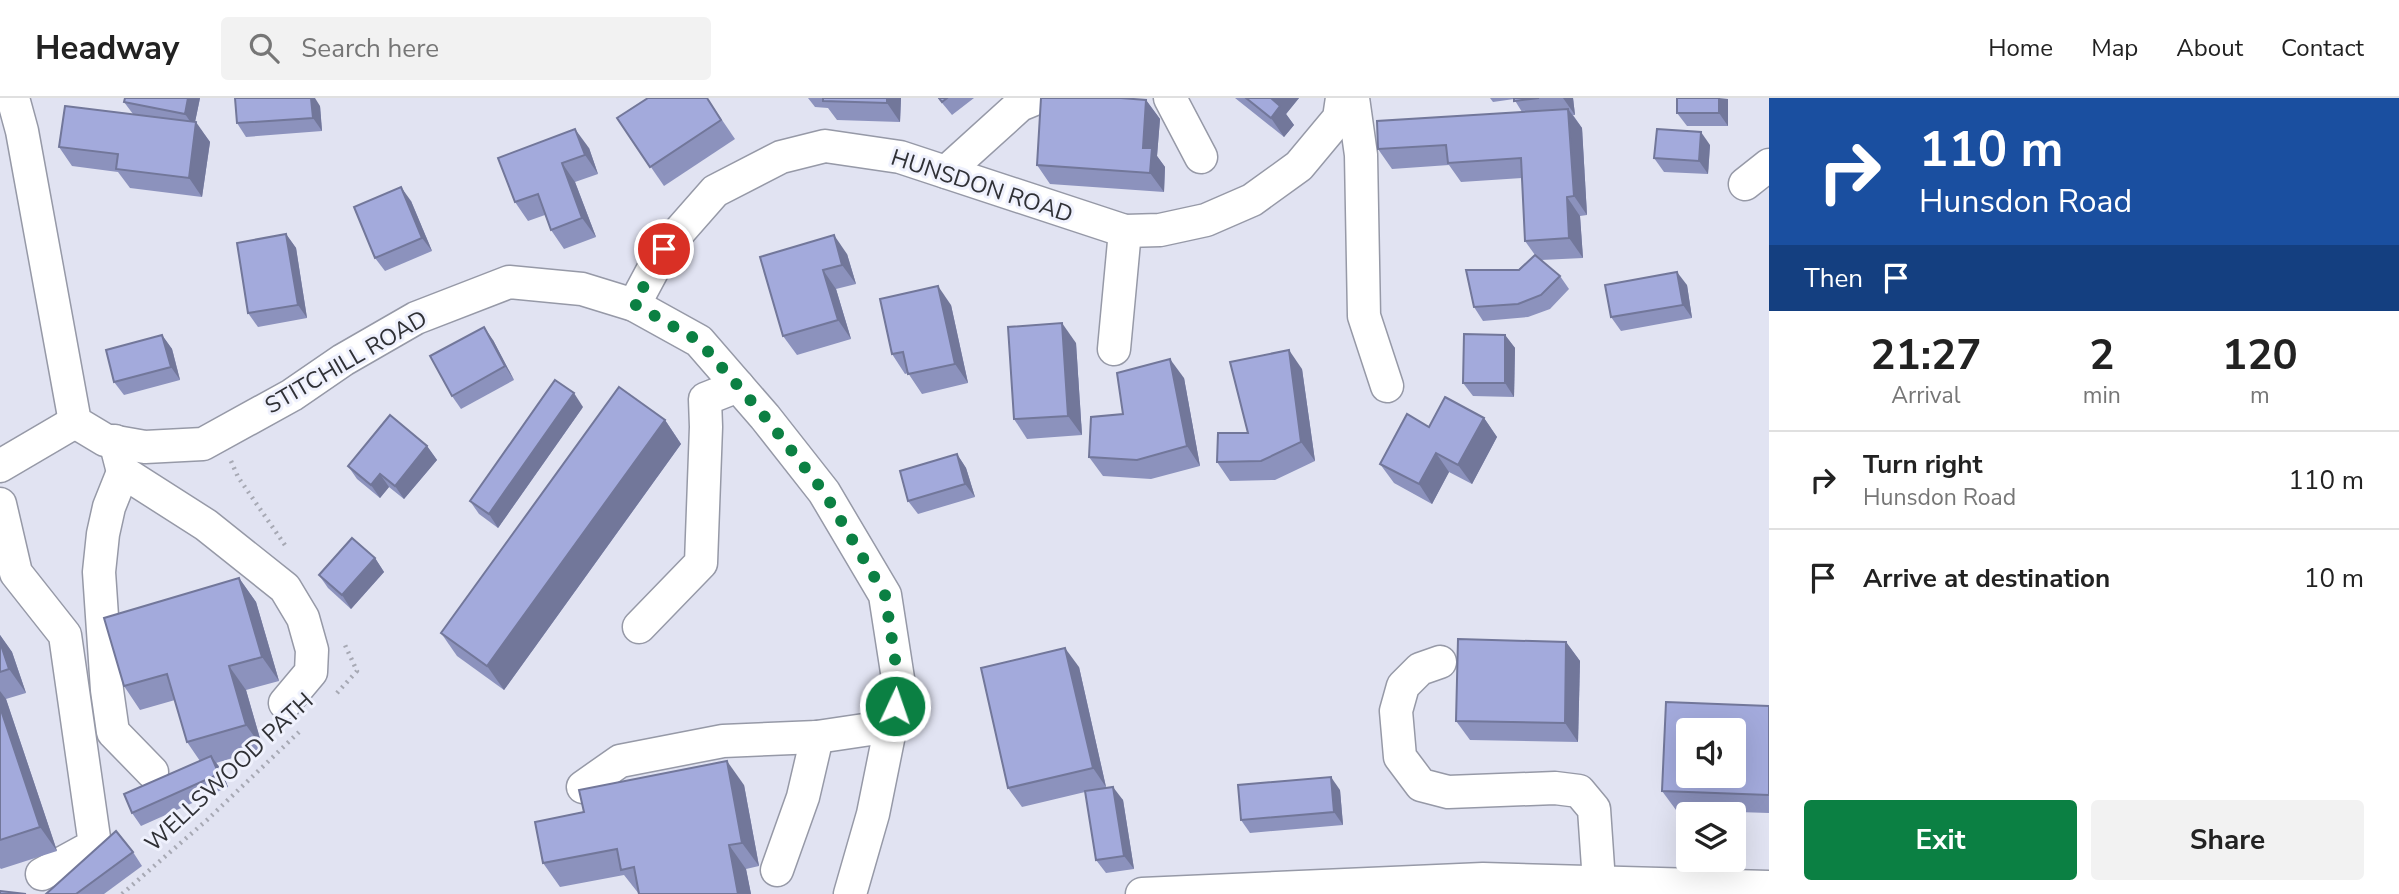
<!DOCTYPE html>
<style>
:root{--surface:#fff;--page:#f2f2f2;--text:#222;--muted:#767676;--line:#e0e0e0;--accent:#0b8043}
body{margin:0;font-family:"Nunito Sans",sans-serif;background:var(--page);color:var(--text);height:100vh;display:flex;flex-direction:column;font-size:26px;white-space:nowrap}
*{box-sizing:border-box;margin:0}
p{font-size:23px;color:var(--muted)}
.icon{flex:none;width:38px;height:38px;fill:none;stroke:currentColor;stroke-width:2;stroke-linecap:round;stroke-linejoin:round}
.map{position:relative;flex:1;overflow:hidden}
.panel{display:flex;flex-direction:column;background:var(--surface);width:630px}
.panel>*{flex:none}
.top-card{background:#1a4fa0;color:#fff;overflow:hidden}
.controls{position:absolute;left:1676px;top:620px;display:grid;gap:14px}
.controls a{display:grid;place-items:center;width:70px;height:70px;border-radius:7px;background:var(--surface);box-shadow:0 7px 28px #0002;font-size:35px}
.pin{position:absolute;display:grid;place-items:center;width:60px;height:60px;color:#fff;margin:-30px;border:4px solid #fff;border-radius:50%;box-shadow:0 2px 7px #0007}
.me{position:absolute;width:77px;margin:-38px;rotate:3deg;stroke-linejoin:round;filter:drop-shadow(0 0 5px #0008)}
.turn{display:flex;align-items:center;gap:24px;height:147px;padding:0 35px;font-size:32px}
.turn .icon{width:91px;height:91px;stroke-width:2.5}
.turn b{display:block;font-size:49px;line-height:60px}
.then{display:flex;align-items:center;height:66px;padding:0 35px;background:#0003;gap:14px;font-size:26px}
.eta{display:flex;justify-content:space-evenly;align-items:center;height:119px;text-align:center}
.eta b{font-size:42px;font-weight:700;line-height:49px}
.primary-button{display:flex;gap:14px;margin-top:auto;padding:14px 35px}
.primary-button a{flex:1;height:80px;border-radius:7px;background:var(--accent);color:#fff;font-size:28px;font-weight:700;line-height:80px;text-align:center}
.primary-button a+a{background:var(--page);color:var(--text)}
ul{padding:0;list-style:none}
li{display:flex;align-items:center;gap:21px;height:98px;padding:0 35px;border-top:2px solid var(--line)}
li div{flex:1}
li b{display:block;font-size:26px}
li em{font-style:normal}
header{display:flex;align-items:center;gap:42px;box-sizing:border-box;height:98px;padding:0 35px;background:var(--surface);border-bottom:2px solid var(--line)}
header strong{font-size:33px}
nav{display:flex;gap:38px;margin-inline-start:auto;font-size:24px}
.search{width:490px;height:63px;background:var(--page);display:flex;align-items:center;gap:18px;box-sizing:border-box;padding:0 24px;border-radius:7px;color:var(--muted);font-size:26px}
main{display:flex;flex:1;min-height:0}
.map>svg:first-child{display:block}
</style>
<header>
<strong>Headway</strong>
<div class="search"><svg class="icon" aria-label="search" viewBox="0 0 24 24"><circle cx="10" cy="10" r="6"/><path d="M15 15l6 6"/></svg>Search here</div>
<nav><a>Home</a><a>Map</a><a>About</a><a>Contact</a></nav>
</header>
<main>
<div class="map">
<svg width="1769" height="796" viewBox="0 0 1769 796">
<rect width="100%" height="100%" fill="#e1e3f2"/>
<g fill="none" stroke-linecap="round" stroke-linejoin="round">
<defs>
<g id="minor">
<polyline points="13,0 22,33 75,324 105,342 145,349 203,346 292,297 343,262 416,220 509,184 582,191 634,207 699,243 765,319 824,394 885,497 899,587 873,716 850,796"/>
<polyline points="1170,0 1201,59"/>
<polyline points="1353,0 1361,57 1364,218 1387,288"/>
<polyline points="946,74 1020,7 1037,0"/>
<polyline points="1745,86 1769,67"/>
<polyline points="634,207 664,151 715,93 781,59 825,48 900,59 1125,133 1160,132 1206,122 1252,102 1299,68 1339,20 1342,0"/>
<polyline points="1114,251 1125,133"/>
<polyline points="115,343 123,374 206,427 285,490 303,520 312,552 311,574 285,605"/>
<polyline points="0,368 75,324"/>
<polyline points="123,374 109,409 103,436 99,474 107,592 113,634 152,674"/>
<polyline points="0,406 16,475 65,537 95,747 42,776"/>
<polyline points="639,529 701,465 706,329 705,301 738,288"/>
<polyline points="1440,564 1420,571 1403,588 1396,613 1400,659 1421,687 1448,694 1555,690 1579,693 1594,711 1599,784"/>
<polyline points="583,689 620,663 723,643 817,639 891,628"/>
<polyline points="777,772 803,699 817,639"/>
<polyline points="1142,796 1483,781 1769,789"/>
</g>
</defs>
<use href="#minor" stroke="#9699a7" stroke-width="35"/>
<g stroke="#a7a9b4" stroke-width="4.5" stroke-dasharray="2 5" stroke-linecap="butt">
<polyline points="231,363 238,379 287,450"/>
<polyline points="337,595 357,573 345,547"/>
<polyline points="122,796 207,722 299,634"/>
</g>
<use href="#minor" stroke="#fff" stroke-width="32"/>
</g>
<g fill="#8c92bd">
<polygon points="200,0 195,24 210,44 202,99 130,90 118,74 72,68 59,49 133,16 124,4"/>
<polygon points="707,0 735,41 664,88 617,20"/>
<polygon points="808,0 901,0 900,24 837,22 828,10 815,9"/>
<polygon points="938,0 974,0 952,17"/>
<polygon points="1235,0 1299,0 1286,16 1294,27 1284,39"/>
<polygon points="1490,0 1573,0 1575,17 1573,17 1582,30 1587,117 1580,118 1583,160 1541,162 1560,178 1569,191 1550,211 1528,219 1483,223 1474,209 1535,157 1525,143 1522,80 1461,84 1449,67 1392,71 1378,51 1522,14 1514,1 1493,4"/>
<polygon points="1728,1 1728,28 1687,28 1677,15"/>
<polygon points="1146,2 1160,21 1157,58 1165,69 1164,94 1050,86 1037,67"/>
<polygon points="320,8 322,33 246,39 237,25"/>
<polygon points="1710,47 1708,76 1664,74 1654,60"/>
<polygon points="589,50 598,76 575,84 596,139 564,151 551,132 545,117 528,123 515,104 498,60"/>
<polygon points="411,103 432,153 385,173 375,160"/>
<polygon points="286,136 296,150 307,220 258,229 248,215"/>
<polygon points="847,156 856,186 836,191 851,241 797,257 783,238 760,159"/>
<polygon points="1687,187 1692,220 1621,233 1611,219"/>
<polygon points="951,207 968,285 922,296 908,275 905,276 892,256"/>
<polygon points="162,237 172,251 180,282 124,297 114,284"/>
<polygon points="1505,237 1515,250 1514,299 1473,298 1463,285"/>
<polygon points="493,242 514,282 461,311 452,298"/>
<polygon points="1076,245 1082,337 1027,341 1014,321"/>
<polygon points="1302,271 1315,363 1275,382 1230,383 1217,364 1248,335"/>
<polygon points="1184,280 1200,368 1151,381 1103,378 1089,359"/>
<polygon points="583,309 498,430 479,416 470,403"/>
<polygon points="1484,320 1497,339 1472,386 1449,374 1432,406 1394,385 1380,366 1429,329"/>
<polygon points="665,322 681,346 504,592 457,558 441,535"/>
<polygon points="427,348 437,362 404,401 389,389 380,400 357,381 348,368"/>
<polygon points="957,356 966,370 975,399 918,416 908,403"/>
<polygon points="375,460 384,474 351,511 328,490 319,477"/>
<polygon points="239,480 256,504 279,583 246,592 263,651 216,665 221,671 228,689 141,728 132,715 200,663 187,644 175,602 140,612 124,588"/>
<polygon points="0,537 12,554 26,595 6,601 57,753 1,771 0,770"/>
<polygon points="1566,544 1580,563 1578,644 1470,642 1456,623"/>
<polygon points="1079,569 1106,689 1123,702 1134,771 1106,775 1096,762 1085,694 1022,709 1008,690"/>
<polygon points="1769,608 1769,715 1676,712 1662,693"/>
<polygon points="744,687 759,768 746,771 751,796 639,796 624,777 560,789 543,765"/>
<polygon points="1340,692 1343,727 1250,735 1241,722"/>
<polygon points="133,754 142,768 104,796 46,796"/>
</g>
<g fill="#72779a">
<polygon points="188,0 200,0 194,29 185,16"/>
<polygon points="311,0 315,0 320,8 322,33 313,20"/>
<polygon points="887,0 901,0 900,24 887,5"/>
<polygon points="1270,0 1299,0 1286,16 1294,27 1284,39 1271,20"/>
<polygon points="1563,0 1573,0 1575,17"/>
<polygon points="1719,0 1728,1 1728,28 1719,15"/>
<polygon points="1146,2 1160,21 1157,58 1165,69 1164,94 1150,75 1143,50"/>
<polygon points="1568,11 1582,30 1587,117 1574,98"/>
<polygon points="196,24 210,44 202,99 189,80"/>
<polygon points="575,31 589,50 598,76 585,57"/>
<polygon points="1701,34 1710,47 1708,76 1699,63"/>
<polygon points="562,65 575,84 596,139 582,120"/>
<polygon points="401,89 411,103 432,153 422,140"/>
<polygon points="1567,99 1580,118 1583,160 1569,140"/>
<polygon points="286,136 296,150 307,220 298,207"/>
<polygon points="834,137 847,156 856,186 842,167"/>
<polygon points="823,172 836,191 851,241 838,222"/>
<polygon points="1677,174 1687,187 1692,220 1683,207"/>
<polygon points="938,188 951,207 968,285 955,266"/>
<polygon points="1062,225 1076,245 1082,337 1068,318"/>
<polygon points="484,229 493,242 514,282 505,268"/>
<polygon points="162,237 172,251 180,282 171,269"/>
<polygon points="1505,237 1515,250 1514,299 1505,285"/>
<polygon points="1289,252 1302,271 1315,363 1301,344"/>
<polygon points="1170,261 1184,280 1200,368 1187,348"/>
<polygon points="574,295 583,309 498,430 489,416"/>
<polygon points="1484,320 1497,339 1472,386 1458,367"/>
<polygon points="665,322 681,346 504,592 487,568"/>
<polygon points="427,348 437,362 404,401 395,388"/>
<polygon points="1436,355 1449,374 1432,406 1419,386"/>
<polygon points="957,356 966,370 975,399 965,386"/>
<polygon points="380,376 389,389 380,400 371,387"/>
<polygon points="375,460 384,474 351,511 342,497"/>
<polygon points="239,480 256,504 279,583 262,559"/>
<polygon points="0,537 12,554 26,595 9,571 0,544"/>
<polygon points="1566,544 1580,563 1578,644 1565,625"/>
<polygon points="1065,550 1079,569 1106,689 1093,670"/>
<polygon points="229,568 246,592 263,651 246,627"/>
<polygon points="0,593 6,601 57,753 40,729 0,609"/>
<polygon points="211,658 221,671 228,689 219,676"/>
<polygon points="727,663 744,687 759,768 742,745"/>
<polygon points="1331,679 1340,692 1343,727 1334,714"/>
<polygon points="1113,689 1123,702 1134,771 1124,758"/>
<polygon points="729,747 746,771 751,796 738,796"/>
</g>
<g fill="#a3aadc" stroke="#72779a" stroke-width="2" fill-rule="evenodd">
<polygon points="125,0 188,0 185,16 124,4"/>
<polygon points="235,0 311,0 313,20 237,25"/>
<polygon points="648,0 707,0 721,22 650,69 617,20"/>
<polygon points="823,0 887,0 887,5 823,3"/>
<polygon points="939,0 947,0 942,4"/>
<polygon points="1041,0 1121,0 1146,2 1143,50 1152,50 1150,75 1037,67"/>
<polygon points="1246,0 1271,0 1280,8 1271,20"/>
<polygon points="1514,0 1539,0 1514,3"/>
<rect x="1677" y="0" width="42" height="15"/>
<polygon points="65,8 196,24 189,80 116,71 118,56 59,49"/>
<polygon points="1568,11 1574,98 1567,99 1569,140 1525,143 1521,60 1448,65 1446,47 1378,51 1377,23"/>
<polygon points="575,31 585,57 562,65 582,120 551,132 538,96 515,104 498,60"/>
<polygon points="1657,31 1701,34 1699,63 1654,60"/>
<polygon points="401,89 422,140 375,160 354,109"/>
<polygon points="286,136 298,207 248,215 237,145"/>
<polygon points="834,137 842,167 823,172 838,222 783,238 760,159"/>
<polygon points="1535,157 1560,178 1541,197 1518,206 1474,209 1466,172 1519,172"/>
<polygon points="1677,174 1683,207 1611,219 1605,187"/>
<polygon points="938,188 955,266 908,276 903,254 892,256 880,201"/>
<polygon points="1062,225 1068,318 1014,321 1008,229"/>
<polygon points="484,229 505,268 452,298 430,258"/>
<polygon points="1464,236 1505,237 1505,285 1463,285"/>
<polygon points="162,237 171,269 114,284 106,252"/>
<polygon points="1289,252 1301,344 1261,363 1217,364 1218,335 1248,335 1230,264"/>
<polygon points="1170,261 1187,348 1137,362 1089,359 1091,319 1123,316 1117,275"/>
<polygon points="555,282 574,295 489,416 470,403"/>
<polygon points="619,289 665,322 487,568 441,535"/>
<polygon points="1445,299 1484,320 1458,367 1436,355 1419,386 1380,366 1407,316 1429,329"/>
<polygon points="390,317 427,348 395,388 380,376 371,387 348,368"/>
<polygon points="957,356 965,386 908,403 900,373"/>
<polygon points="352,440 375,460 342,497 319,477"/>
<polygon points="239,480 262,559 229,568 246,627 187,644 167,576 124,588 104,520"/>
<polygon points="1458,541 1566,544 1565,625 1456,623"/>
<polygon points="0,544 9,571 0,574"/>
<polygon points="1065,550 1093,670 1008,690 981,570"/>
<path d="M1666 604 1769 608V697L1662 693ZM1689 632H1734V677H1689Z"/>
<polygon points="0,609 40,729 0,742"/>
<polygon points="211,658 219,676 132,715 124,696"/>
<polygon points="727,663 742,745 729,747 738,796 639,796 634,769 621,772 617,751 543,765 535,724 584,714 579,692"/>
<polygon points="1331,679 1334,714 1241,722 1238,687"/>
<polygon points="1113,689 1124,758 1096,762 1085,693"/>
<polygon points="116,733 133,754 76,796 46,796"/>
<polygon points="0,793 26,796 0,796"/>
</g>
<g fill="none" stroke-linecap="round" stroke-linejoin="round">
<polyline stroke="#0b8043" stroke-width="12" stroke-dasharray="0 21.6" points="664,151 634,206 699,243 765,319 824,394 885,497 899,587 895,608"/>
</g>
<g text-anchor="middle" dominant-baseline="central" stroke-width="6" stroke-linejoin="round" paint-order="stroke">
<g font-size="23" fill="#303136" stroke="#eff1fd">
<text transform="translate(982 88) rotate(18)">HUNSDON ROAD</text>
<text transform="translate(346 264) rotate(-30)">STITCHILL ROAD</text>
<text transform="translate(229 674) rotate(-43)">WELLSWOOD PATH</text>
</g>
</g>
</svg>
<div class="controls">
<a><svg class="icon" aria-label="sound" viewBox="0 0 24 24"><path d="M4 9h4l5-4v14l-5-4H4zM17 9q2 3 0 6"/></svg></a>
<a><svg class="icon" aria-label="layers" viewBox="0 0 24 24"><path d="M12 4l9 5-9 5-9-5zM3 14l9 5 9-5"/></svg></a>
</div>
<div class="pin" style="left:664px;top:151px;background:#d93025"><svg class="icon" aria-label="arrive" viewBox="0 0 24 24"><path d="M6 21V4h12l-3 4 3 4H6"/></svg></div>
<svg class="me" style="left:895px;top:608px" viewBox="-20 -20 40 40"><circle r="17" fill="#0b8043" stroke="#fff" stroke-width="3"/><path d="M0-11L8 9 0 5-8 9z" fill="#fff"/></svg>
</div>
<section class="panel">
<div class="top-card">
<div class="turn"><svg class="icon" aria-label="right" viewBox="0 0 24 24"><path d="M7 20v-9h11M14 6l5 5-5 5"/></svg><div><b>110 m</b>Hunsdon Road</div></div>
<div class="then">Then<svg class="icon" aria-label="arrive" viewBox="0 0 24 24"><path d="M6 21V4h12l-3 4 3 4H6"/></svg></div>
</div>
<div class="eta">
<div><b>21:27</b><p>Arrival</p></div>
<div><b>2</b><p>min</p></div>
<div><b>120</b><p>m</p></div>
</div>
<ul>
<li><svg class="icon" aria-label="right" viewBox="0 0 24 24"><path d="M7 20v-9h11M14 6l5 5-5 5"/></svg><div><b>Turn right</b><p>Hunsdon Road</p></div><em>110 m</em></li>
<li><svg class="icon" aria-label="arrive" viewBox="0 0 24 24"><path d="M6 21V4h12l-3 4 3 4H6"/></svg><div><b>Arrive at destination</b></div><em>10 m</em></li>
</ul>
<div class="primary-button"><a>Exit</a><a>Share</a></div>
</section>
</main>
